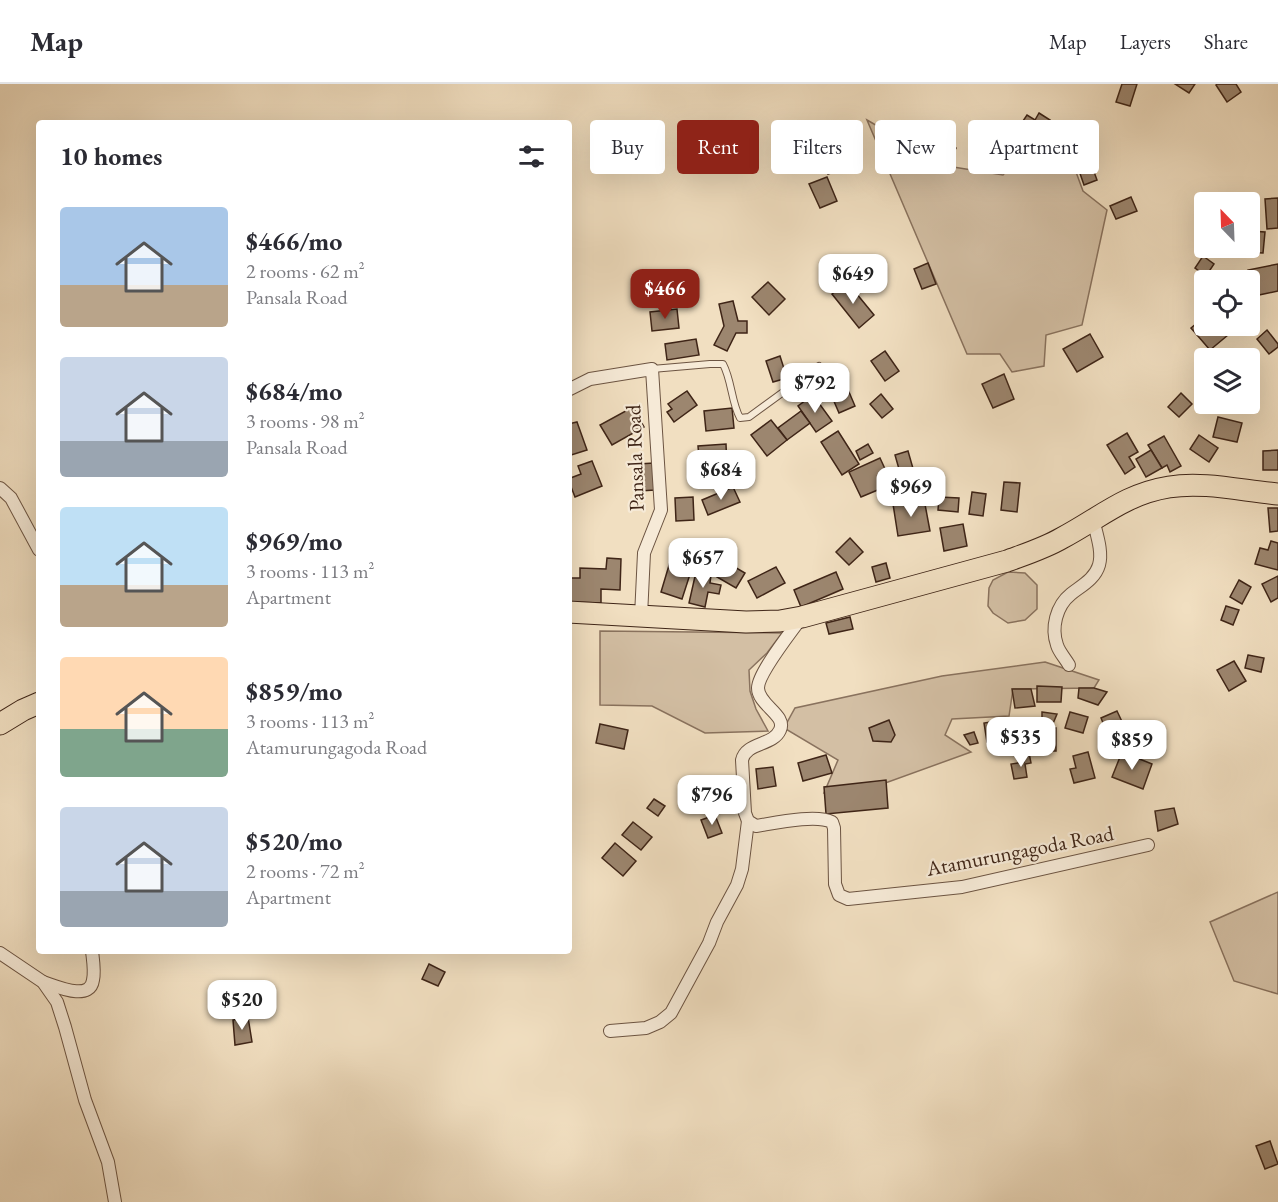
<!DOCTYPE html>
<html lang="en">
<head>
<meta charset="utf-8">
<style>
  :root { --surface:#fff; --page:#f2f2f3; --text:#2b2b33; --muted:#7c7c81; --line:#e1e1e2; --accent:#8f2418 }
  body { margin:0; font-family:"EB Garamond",serif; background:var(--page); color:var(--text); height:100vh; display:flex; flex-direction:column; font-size:22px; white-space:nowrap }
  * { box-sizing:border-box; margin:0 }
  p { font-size:20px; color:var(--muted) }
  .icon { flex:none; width:33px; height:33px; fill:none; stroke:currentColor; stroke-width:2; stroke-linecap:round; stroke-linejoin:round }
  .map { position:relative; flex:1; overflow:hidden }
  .panel { position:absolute; left:36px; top:36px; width:536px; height:834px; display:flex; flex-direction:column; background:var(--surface); border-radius:6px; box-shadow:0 6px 24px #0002 }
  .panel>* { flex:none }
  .banner { position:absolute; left:590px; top:36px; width:570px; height:54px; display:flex; gap:12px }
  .needle { width:39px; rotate:337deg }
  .fabs { position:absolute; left:1194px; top:108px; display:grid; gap:12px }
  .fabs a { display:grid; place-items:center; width:66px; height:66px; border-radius:6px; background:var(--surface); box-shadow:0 6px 24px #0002; font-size:30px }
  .price { position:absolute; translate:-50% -51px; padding:0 14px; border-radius:12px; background:#fff; color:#222; font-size:20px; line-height:39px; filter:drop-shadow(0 2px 3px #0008) }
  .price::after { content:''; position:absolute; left:50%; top:36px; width:18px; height:14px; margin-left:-9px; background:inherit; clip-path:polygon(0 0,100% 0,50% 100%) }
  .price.on { background:var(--accent); color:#fff }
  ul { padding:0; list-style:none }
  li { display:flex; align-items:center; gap:18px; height:150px; padding:0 24px }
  li span { display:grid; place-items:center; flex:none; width:168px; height:120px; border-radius:6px; color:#555 }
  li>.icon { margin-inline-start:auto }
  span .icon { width:72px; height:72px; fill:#fffc; stroke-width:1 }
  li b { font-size:26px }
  h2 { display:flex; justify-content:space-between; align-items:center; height:72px; padding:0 24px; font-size:26px }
  .chip { padding:0 21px; border-radius:6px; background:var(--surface); box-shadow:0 6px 24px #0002; font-size:21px; line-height:54px }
  .chip.on { background:var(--accent); color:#fff }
  header { display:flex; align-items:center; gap:36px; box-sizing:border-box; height:84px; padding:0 30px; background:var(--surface); border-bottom:2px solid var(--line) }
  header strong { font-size:28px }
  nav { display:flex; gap:33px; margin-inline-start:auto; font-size:21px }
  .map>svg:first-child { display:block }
</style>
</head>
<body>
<header>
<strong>Map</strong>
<nav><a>Map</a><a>Layers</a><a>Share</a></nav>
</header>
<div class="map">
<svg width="1278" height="1118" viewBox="0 0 1278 1118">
  <rect width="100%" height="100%" fill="#f1dfc1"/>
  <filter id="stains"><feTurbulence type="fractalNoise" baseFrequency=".00333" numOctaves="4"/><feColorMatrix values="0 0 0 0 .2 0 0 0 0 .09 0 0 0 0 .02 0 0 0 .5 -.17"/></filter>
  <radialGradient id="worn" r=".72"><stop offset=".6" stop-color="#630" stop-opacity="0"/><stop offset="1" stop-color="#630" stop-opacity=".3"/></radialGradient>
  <g fill="#d3bfa4" stroke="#89725e" stroke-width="1.5">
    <polygon points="867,36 947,82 1003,91 1027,64 1069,69 1083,107 1107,126 1082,241 1046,251 1044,282 1012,288 1000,270 967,270"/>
    <polygon points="1008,488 1025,489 1037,501 1037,525 1025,536 1008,539 993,529 988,522 989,504 993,496"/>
    <polygon points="600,547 782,549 767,569 749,586 750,607 756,625 768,647 705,649 652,622 600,621"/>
    <polygon points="1045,578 1099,596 1094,604 1013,605 1009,632 952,635 945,651 971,668 866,706 824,709 838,676 784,644 795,624 942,592"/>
    <polygon points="1278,808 1278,910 1234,897 1210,838"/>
  </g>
  <g fill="#9c866f" stroke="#3f2517" stroke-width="1.5">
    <polygon points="1122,0 1137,0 1130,22 1116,18"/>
    <polygon points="1175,0 1195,0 1189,9"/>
    <polygon points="1217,0 1236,0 1241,8 1227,18 1216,1"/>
    <polygon points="1039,29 1050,36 1034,59 1023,52 1027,46 1022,43 1019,48 1017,46 1027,31 1035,36"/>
    <polygon points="996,52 1007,68 990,79 981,63 983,56"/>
    <polygon points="937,54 956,64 950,76 931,65"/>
    <polygon points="854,58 862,78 828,90 821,72"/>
    <polygon points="1089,74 1097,96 1084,101 1076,78"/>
    <polygon points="827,93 837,117 820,124 809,100"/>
    <polygon points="1131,113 1137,127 1116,135 1110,122"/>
    <polygon points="1278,114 1278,144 1267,145 1265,115"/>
    <polygon points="1250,147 1265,148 1263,169 1239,168 1239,164 1250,164"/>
    <polygon points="1203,172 1214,180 1206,192 1195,184"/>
    <polygon points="928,179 936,200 922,205 914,185"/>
    <polygon points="1278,180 1278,207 1254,212 1248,186"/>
    <polygon points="665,187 685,205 674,218 654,200"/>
    <polygon points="768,198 785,215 769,231 752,213"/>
    <polygon points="847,198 874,231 859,244 832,210"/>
    <polygon points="733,217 738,237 747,237 747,249 736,249 727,267 714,261 724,242 719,220"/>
    <polygon points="677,225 679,244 652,247 650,228"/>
    <polygon points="1204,233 1204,242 1230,242 1234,246 1210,266 1191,244"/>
    <polygon points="1267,246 1278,260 1278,263 1269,270 1257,255"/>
    <polygon points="1090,250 1103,273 1077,288 1063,265"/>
    <polygon points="696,255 699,271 667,276 665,260"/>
    <polygon points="885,267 899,287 885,297 871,277"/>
    <polygon points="780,272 787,294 773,298 766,277"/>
    <polygon points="1004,290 1014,315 993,324 982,300"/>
    <polygon points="846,301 855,322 839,329 830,308"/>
    <polygon points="687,307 697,321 674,338 667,328 672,325 668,320"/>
    <polygon points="1181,309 1192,320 1179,333 1168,323"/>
    <polygon points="881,310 893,325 882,334 870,320"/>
    <polygon points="813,311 832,337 816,348 798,322"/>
    <polygon points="633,323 644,343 612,361 600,341"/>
    <polygon points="732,324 734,344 706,347 704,327"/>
    <polygon points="801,327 810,339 787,356 778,344"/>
    <polygon points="1218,333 1242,339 1237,358 1213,353"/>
    <polygon points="771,336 787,356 767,372 751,351"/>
    <polygon points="577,338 587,366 568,372 568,340"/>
    <polygon points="838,347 859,380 842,391 821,358"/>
    <polygon points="1127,349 1138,368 1129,373 1135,383 1125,390 1107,361"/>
    <polygon points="1199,351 1218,364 1209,378 1190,365"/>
    <polygon points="1164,352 1181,382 1170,388 1167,381 1162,384 1148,361"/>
    <polygon points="726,360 727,384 700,386 698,362"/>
    <polygon points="868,360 873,369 860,376 856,367"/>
    <polygon points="1151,366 1162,384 1146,393 1136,375"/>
    <polygon points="1278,366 1278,386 1263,386 1263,367"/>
    <polygon points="908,367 914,388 901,392 895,371"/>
    <polygon points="880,374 892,400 861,413 849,388"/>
    <polygon points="592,377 602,402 575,413 568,395 581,390 578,382"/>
    <polygon points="654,379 655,406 639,407 638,380"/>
    <polygon points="1004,398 1020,399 1017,428 1001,426"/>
    <polygon points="733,403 740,418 708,431 702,416"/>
    <polygon points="972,408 986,410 983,432 969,430"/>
    <polygon points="693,413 694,436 676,437 675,414"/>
    <polygon points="939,413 959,414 958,428 938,426"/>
    <polygon points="924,415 930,447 898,452 893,420"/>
    <polygon points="1268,424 1278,424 1278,447 1270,448"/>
    <polygon points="963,440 967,462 944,467 940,444"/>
    <polygon points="850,454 863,468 849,481 836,468"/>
    <polygon points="1271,457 1278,459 1278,486 1255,480 1260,464 1268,466"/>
    <polygon points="607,474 621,475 620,506 601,505 601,519 568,518 568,494 580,494 580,484 606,485"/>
    <polygon points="670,478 692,484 682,515 661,508"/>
    <polygon points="726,478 745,489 736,504 717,493"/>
    <polygon points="886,479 890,494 876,498 872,483"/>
    <polygon points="776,483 785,499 757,514 748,497"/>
    <polygon points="696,488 711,491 710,499 721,501 719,510 708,508 705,523 689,519"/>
    <polygon points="836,488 843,505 801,523 794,506"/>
    <polygon points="1278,492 1278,514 1271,518 1262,500"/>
    <polygon points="1239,496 1251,503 1242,520 1230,513"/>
    <polygon points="1226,522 1239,526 1233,541 1221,536"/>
    <polygon points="850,533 853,545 829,550 826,539"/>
    <polygon points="1248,571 1264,574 1261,588 1245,584"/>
    <polygon points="1234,577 1246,597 1229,607 1217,586"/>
    <polygon points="1037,602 1062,603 1061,618 1037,618"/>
    <polygon points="1079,604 1094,604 1107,608 1098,621 1078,614"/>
    <polygon points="1012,605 1031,605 1035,622 1015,624"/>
    <polygon points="1117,627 1125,644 1108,651 1101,634"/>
    <polygon points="1042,628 1057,630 1052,642 1042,641"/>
    <polygon points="1070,628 1088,633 1083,649 1065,644"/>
    <polygon points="889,636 895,651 891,658 873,657 869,644"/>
    <polygon points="1002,636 1006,657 987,658 984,639"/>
    <polygon points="600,640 628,646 624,665 596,659"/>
    <rect x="1027" y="644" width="29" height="23"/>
    <polygon points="974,648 978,659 970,661 964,651"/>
    <polygon points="1088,668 1095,694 1074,699 1070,685 1076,684 1073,672"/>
    <polygon points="1122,668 1152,680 1143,705 1112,693"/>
    <polygon points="1029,669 1031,679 1025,680 1027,693 1014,695 1011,680 1024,678 1023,671"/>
    <polygon points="826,671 832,689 803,697 798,679"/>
    <polygon points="773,683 776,702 758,705 756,685"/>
    <polygon points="886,696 888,724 826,730 824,703"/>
    <polygon points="654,715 665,722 658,732 647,724"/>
    <polygon points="1174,724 1178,740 1158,747 1155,727"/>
    <polygon points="715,731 722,749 708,754 701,736"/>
    <polygon points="633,738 652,753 641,766 622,751"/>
    <polygon points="615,759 636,777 623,792 602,774"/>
    <polygon points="429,880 445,888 438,902 422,895"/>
    <polygon points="248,933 252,958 235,961 233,936"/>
    <polygon points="1270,1057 1278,1080 1265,1085 1256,1062"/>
  </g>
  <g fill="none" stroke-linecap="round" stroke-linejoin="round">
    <g stroke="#6c5442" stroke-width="8">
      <path id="service" d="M 652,285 L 710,280 L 723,280 C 732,297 731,317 740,334 L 749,333 L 819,282"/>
    </g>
    <g stroke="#6c5442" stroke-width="14">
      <g id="minor">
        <polyline points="568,306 590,295 652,285 661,426 644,469 641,532"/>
        <polyline points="0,404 11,414 39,466"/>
        <path d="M 801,534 C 792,547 758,589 758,604 C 758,621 787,631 780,646 C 773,662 746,658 742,676 L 745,729 L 748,737 L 756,742 C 775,739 816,730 832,738 L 834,744 L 835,800 L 839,811 L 848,815 L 962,803 L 1148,761"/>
        <path d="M 1069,581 C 1065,574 1059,568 1057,561 C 1051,544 1056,522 1071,510 C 1081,502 1095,495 1099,481 C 1103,467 1096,449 1093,435"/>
        <polyline points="0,869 43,898 57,918 65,943 85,1016 108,1078 115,1118"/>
        <path d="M 43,898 C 56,902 90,918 93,896 C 95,887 93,876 92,867"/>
        <polyline points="610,947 646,944 660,938 671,929 709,859 717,838 737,801 742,785 748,737"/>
      </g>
    </g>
    <g stroke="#3f2517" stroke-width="23">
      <g id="trunk">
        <path d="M 568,528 L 746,538 L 780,537 L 802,533 L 1007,477 C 1026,470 1045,464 1062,454 C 1100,434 1125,410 1169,403 C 1203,397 1243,407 1278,410"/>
        <polyline points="0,640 23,626 39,619"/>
      </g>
    </g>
    <use href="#service" stroke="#f6ead7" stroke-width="6"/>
    <use href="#minor" stroke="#f6ead7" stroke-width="12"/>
    <use href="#trunk" stroke="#f1dfc1" stroke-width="21"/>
  </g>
  <g text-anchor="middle" stroke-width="4.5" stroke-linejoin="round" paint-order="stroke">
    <g font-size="21" fill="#3f2517" stroke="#f6ead7">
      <text transform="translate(635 374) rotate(-92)" y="7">Pansala Road</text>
      <text transform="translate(1020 767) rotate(-11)" y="7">Atamurungagoda Road</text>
    </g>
  </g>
  <rect width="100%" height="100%" filter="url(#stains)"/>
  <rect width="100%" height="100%" fill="url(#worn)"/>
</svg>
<div class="fabs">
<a><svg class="needle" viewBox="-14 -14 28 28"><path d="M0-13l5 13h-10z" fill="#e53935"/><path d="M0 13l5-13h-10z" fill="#7c7c81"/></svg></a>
<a><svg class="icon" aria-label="locate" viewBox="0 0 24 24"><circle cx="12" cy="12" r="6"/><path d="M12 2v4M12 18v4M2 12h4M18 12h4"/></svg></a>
<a><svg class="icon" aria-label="layers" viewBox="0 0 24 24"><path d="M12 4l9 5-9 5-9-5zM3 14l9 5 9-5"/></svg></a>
</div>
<b class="price" style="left:853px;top:221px">$649</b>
<b class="price on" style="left:665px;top:236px">$466</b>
<b class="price" style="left:815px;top:330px">$792</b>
<b class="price" style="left:721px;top:417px">$684</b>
<b class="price" style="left:911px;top:434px">$969</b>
<b class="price" style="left:703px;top:505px">$657</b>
<b class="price" style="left:1021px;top:684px">$535</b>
<b class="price" style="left:1132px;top:687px">$859</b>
<b class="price" style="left:712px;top:742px">$796</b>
<b class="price" style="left:242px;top:947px">$520</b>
<div class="banner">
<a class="chip">Buy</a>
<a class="chip on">Rent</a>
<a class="chip">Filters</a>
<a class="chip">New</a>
<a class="chip">Apartment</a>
</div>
<section class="panel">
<h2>10 homes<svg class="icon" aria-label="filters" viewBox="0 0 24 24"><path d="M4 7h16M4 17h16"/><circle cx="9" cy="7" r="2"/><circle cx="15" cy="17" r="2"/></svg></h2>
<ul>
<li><span style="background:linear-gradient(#a9c7e8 65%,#b9a48a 0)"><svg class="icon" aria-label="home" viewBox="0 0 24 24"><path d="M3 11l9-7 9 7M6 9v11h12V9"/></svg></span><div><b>$466/mo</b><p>2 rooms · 62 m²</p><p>Pansala Road</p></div></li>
<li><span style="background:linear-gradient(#c9d6e8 70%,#9aa5b1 0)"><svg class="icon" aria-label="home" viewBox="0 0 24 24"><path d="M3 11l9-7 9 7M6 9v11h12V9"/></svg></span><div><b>$684/mo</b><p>3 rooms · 98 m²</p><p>Pansala Road</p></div></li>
<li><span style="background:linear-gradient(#bfe0f5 65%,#b9a48a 0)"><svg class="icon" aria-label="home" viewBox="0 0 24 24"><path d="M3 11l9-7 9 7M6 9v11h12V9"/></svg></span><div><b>$969/mo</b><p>3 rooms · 113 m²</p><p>Apartment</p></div></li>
<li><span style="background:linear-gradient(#ffd9b3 60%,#7fa58c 0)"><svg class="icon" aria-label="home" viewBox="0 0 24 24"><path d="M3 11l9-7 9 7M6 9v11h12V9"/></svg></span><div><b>$859/mo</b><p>3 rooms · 113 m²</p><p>Atamurungagoda Road</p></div></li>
<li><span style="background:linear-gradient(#c9d6e8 70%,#9aa5b1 0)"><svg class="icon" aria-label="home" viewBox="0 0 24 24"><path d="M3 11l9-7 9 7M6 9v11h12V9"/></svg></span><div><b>$520/mo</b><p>2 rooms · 72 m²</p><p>Apartment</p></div></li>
</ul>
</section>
</div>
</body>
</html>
